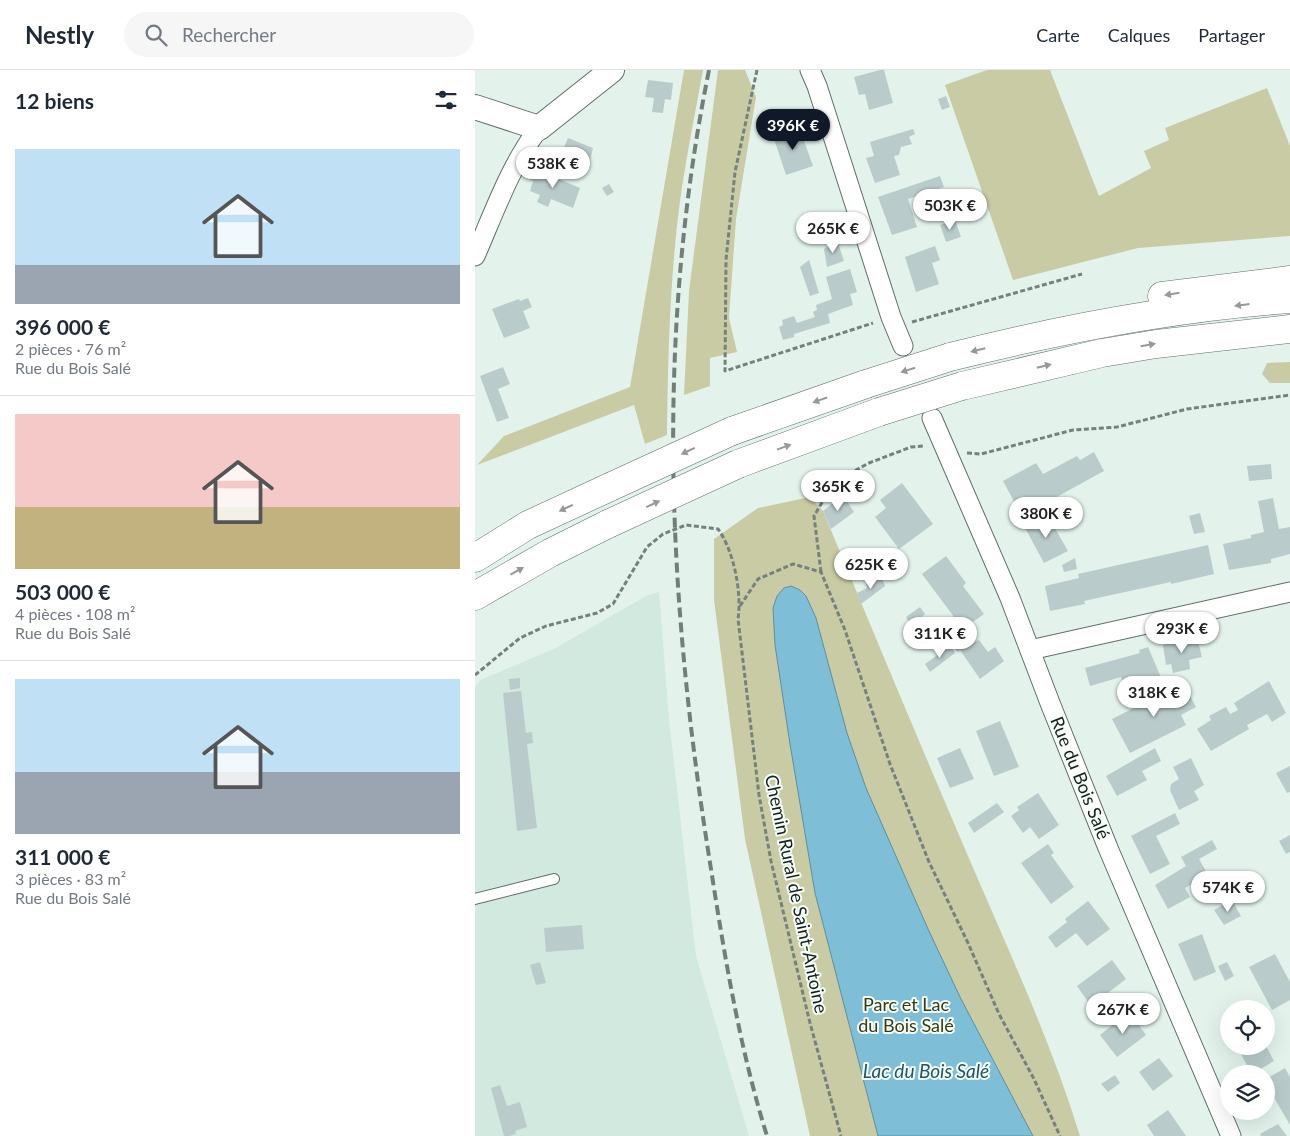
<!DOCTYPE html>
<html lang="fr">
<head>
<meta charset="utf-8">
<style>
  :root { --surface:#fff; --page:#f6f6f7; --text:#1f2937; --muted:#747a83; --line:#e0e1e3; --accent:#111827 }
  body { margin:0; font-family:Lato,sans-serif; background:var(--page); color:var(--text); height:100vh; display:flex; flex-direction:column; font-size:19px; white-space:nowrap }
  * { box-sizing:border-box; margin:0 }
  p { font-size:16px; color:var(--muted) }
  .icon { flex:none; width:28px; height:28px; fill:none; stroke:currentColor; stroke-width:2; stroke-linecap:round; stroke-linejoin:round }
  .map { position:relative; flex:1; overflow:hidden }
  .drawer { display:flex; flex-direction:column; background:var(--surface); width:475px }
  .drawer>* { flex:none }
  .controls { position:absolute; left:745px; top:930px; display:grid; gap:10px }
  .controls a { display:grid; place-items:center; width:55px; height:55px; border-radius:50%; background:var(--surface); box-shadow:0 5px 20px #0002; font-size:25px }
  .price { position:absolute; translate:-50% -42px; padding:0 11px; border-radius:18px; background:#fff; color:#222; font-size:16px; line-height:32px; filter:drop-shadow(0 1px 2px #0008) }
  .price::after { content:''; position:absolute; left:50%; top:30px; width:15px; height:11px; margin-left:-8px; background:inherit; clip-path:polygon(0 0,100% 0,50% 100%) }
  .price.active { background:var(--accent); color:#fff }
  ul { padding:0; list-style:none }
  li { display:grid; align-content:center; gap:10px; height:265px; padding:0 15px }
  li+li { border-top:1px solid var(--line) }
  li span { display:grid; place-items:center; height:155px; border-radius:0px; color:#555 }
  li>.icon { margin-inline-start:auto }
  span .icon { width:90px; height:90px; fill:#fffc; stroke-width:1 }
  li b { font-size:21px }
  h2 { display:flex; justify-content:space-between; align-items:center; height:60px; padding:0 15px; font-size:21px }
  header { display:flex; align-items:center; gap:30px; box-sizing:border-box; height:70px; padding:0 25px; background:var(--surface); border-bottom:1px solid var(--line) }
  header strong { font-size:24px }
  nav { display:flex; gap:28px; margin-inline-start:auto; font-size:18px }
  .search { width:350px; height:45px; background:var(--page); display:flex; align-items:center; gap:12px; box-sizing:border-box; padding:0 18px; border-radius:28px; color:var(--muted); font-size:19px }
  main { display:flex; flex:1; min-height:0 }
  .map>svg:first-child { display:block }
</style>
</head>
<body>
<header>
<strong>Nestly</strong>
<div class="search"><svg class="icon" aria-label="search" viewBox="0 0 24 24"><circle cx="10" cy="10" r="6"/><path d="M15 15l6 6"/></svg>Rechercher</div>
<nav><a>Carte</a><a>Calques</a><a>Partager</a></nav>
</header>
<main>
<section class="drawer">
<h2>12 biens<svg class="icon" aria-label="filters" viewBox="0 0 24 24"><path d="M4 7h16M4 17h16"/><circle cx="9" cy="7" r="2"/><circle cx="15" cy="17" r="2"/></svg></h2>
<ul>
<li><span style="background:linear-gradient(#bfe0f5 75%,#9aa5b1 0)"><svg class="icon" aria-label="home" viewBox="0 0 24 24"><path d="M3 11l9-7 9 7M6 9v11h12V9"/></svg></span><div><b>396 000 €</b><p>2 pièces · 76 m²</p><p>Rue du Bois Salé</p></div></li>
<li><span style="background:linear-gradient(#f6c9c9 60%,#c2b280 0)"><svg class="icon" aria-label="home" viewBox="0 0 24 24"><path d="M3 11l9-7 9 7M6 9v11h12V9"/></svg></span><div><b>503 000 €</b><p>4 pièces · 108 m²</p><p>Rue du Bois Salé</p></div></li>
<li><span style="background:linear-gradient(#bfe0f5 60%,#9aa5b1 0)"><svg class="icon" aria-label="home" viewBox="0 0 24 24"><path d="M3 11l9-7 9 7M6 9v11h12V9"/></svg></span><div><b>311 000 €</b><p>3 pièces · 83 m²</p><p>Rue du Bois Salé</p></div></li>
</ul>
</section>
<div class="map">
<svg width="815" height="1066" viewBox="0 0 815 1066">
  <rect width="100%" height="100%" fill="#e3f3ec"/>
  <polygon fill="#d1e9de" points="184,522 194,649 221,886 274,1066 0,1066 0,617 5,610 79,579 171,526"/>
  <g fill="#c9cba5">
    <path d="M 209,0 L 228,0 C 221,39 213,78 207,117 C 195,199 193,282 192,365 L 170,374 L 159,335 L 2,395 L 29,366 L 155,317 Z"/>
    <polygon points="243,0 270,0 281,27 261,149 254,248 262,282 235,288 235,316 209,325 214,221"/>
    <polygon points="512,0 575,0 624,126 676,98 669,81 694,70 690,58 792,18 815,76 815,166 663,178 538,210 470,15"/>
    <polygon points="815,292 815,313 795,313 787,304 792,293"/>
    <path d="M 335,427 L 348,441 C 395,554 442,667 490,779 C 530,873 575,968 605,1066 L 335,1066 L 270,769 L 239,530 L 239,469 L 283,438 Z"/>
  </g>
  <polygon fill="#7ebed6" stroke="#5f8e9e" points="316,516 325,520 331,526 341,548 372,663 391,718 453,859 486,929 558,1066 403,1066 340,823 315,674 300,575 298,538 302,526 309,518"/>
  <g fill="#b9cccb">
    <polygon points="405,0 409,0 418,33 394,40 390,24 384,25 379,7"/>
    <polygon points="173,10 198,13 196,30 190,29 188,43 177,42 179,28 170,27"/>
    <polygon points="471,26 475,37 467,40 463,29"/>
    <polygon points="324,57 338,96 311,105 298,66"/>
    <polygon points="438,59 440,64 434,67 437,74 426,77 424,85 419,86 425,105 400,113 391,88 399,86 395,72"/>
    <polygon points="93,68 118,78 113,100 84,88"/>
    <polygon points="58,98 105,118 98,138 76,129 73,137 62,132 65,125 55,121 58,111 54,109"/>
    <polygon points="465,106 469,117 433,129 442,157 417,165 403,127"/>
    <polygon points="134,114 139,122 132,126 127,118"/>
    <polygon points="480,150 486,167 471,172 465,155"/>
    <polygon points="362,170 369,191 352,197 349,179"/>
    <polygon points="460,176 465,190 457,193 464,214 441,222 430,187"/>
    <polygon points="334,190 344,223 335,226 325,197"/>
    <polygon points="375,199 382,222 375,224 378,235 353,244 355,253 319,264 319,267 308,270 304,257 308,255 307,250 319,246 322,253 340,247 338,242 342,240 341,235 357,229 351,207"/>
    <polygon points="53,228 57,237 48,241 55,258 29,268 17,239 44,229 45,231"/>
    <polygon points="28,297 35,314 23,319 34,348 22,352 5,306"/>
    <polygon points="619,382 629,401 547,446 528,411 561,393 568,404 602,386 605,390"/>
    <polygon points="796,394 797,409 774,411 772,396"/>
    <polygon points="427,413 458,454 424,479 400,447 411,438 405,430"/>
    <polygon points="368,425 379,442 356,459 348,441"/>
    <polygon points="798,428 804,459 815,457 815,484 796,489 796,493 754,500 748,474 776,468 776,465 789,462 783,431"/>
    <polygon points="725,443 730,462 719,464 714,446"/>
    <polygon points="564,448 566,450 570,448 574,454 577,453 593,481 569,493 549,456"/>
    <polygon points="733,475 739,504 696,514 696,512 609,531 610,534 575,541 570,516 604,508 603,504"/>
    <polygon points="471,486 491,513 488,516 509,544 488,559 447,504"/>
    <polygon points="600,488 602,499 589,502 587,495"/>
    <polygon points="407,508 410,516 386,534 382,523 392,518 391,514"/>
    <polygon points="445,537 450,544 436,555 431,547"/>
    <polygon points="494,562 500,572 504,570 513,582 520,577 529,591 505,609 485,580 483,582 477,574"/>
    <polygon points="722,567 727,587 714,590 715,599 698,603 696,594 691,595 688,575"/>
    <polygon points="475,576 480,583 455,602 450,594"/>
    <polygon points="673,577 688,612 674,618 673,611 649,617 646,607 615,616 610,598 665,583 664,580"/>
    <polygon points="45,608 45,618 35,620 34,609"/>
    <polygon points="794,611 811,643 797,652 792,644 772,655 774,659 736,681 722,659 736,650 734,646 751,637 755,644 763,640 759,633"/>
    <polygon points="708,613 721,637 706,645 711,655 655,683 637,649"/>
    <polygon points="46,621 51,663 57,662 58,673 52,674 62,758 42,761 28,623"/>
    <polygon points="525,651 544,697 519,706 501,661"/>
    <polygon points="485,678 499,709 475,718 462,688"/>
    <polygon points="680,678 686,691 667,701 672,710 642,726 631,706"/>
    <polygon points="716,688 729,715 719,721 724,730 704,740 695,720 696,714 704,709 698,697"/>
    <polygon points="815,696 815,722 812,723 801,703"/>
    <polygon points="563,723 584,755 564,769 555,757 548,763 536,746 544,740 542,737"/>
    <polygon points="522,733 529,742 499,763 493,753"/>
    <polygon points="700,743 705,754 681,766 695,794 675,804 656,766"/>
    <polygon points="815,765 815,782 811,784 804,771"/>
    <polygon points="737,770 742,779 724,789 733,805 710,818 715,827 693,839 680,815 711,796 706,787"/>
    <polygon points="573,774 579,783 576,785 599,817 576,834 546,793"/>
    <polygon points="757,830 766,846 749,855 739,840"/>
    <polygon points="613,831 635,859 612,876 601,863 581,878 573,867 592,852 590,849"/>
    <polygon points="107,855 109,879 71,882 69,858"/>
    <polygon points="727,864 741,902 719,911 703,874"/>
    <polygon points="800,884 815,912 815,930 797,940 774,897"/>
    <polygon points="637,890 651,909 616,936 602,916"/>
    <polygon points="65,892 71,913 61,915 55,895"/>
    <polygon points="752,892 759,906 750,911 743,896"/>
    <polygon points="651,944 658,953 661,951 671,965 642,987 625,965"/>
    <polygon points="791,976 799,991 777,1004 762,977"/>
    <polygon points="684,988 698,1006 678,1021 664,1002"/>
    <polygon points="810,998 815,1007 815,1055 794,1019 791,1021 791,1009"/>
    <polygon points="640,1005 645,1013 633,1022 626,1014"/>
    <polygon points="25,1015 32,1036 45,1032 52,1057 40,1061 41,1064 34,1066 29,1066 16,1018"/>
    <polygon points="693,1040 711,1066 679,1066 672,1055"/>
    <polygon points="803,1054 812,1066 786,1066 785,1064"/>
  </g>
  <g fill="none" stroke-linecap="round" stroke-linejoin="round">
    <g stroke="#606e68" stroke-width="12">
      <polyline id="service" points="0,829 79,809"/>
    </g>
    <g stroke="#606e68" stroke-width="21">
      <g id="minor">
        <polyline points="335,0 342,16 416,247 428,276"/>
        <path d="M 0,186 C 19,143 35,96 64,58"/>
        <polyline points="457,348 535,528 575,633 633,778 756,1066"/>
        <polyline points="555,580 815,522"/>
      </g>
    </g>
    <g stroke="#606e68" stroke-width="26">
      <polyline id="tertiary" points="0,37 64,58 137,0"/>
    </g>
    <g stroke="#606e68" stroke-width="29">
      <g id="primary">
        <polyline points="687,226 815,210"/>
        <path d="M 475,287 C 586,259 701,237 815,229"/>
        <polyline points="487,316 627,283 681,274 815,259"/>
        <polyline points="257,361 391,314"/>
        <polyline points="263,394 404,342"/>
        <polyline points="0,488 53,455 135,417"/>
        <polyline points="0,526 75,483 133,454"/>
      </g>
    </g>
    <g stroke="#76817c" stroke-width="3" stroke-dasharray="5 2.5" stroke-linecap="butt">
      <polyline points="282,0 260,102 251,190 250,301 398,253"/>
      <polyline points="437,252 607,204"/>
      <polyline points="492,383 506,384 598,360 642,357 712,339 815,325"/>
      <polyline points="346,502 339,446 359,412 394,393 436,377 449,376"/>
      <polyline points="265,536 283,509 318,494 346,502 370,560 415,694 454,792 493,873 524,944 559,1009 585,1066"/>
      <path d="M 0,605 L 45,568 L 71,556 L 122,543 L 138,534 L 172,477 L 188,464 L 211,455 L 243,459 C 259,481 267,523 263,549 L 284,725 L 296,791 L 335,953 L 366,1066"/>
    </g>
    <use href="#service" stroke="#fff" stroke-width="10"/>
    <use href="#minor" stroke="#fff" stroke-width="19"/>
    <use href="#tertiary" stroke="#fff" stroke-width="24"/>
    <use href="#primary" stroke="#fff" stroke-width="28"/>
    <path stroke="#737e79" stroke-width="4" stroke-dasharray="10 5" stroke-linecap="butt" d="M 234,0 C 181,262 192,518 233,780 C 248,876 263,973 292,1066"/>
    <g stroke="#606e68" stroke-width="29" stroke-linecap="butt">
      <g id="primary-bridge">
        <polyline points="391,314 475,287"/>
        <polyline points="404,342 487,316"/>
        <polyline points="135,417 257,361"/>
        <polyline points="133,454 263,394"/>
      </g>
    </g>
    <use href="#primary-bridge" stroke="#fff" stroke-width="28"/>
  </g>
  <defs><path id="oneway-solid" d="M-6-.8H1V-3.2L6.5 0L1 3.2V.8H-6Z" transform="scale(1.25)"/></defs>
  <g fill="#979998">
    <use href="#oneway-solid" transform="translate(697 224) rotate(171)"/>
    <use href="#oneway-solid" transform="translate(767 235) rotate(173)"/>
    <use href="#oneway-solid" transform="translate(673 275) rotate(-10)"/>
    <use href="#oneway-solid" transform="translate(503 280) rotate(166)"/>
    <use href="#oneway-solid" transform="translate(569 296) rotate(-13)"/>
    <use href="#oneway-solid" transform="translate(433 300) rotate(162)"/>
    <use href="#oneway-solid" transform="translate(345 330) rotate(161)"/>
    <use href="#oneway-solid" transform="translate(309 377) rotate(-20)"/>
    <use href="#oneway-solid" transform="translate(213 381) rotate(155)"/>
    <use href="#oneway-solid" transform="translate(178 434) rotate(-25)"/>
    <use href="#oneway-solid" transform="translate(91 438) rotate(155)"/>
    <use href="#oneway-solid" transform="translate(42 501) rotate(-29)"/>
  </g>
  <g text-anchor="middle" stroke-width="4" stroke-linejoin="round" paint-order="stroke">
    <g font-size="18" fill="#171d1a" stroke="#f5fffa">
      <text transform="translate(605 708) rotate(68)" y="6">Rue du Bois Salé</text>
      <text transform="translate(321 824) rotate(78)" y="6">Chemin Rural de Saint-Antoine</text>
    </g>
    <g font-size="18" fill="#39390e" stroke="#f5fffa">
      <text x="431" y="941">Parc et Lac<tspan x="431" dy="21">du Bois Salé</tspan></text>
    </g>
    <g font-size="19" font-style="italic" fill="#205466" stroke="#f5fffa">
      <text x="451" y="1008">Lac du Bois Salé</text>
    </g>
  </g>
</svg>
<div class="controls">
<a><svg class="icon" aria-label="locate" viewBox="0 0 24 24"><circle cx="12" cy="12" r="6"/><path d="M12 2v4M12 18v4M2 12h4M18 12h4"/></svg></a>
<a><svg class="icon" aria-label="layers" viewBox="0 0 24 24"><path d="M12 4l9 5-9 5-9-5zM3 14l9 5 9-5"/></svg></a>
</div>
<b class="price active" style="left:318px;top:81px">396K €</b>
<b class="price" style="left:78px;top:119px">538K €</b>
<b class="price" style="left:475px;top:161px">503K €</b>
<b class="price" style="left:358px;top:184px">265K €</b>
<b class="price" style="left:363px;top:442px">365K €</b>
<b class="price" style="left:571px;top:469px">380K €</b>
<b class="price" style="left:396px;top:520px">625K €</b>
<b class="price" style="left:707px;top:584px">293K €</b>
<b class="price" style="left:465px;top:589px">311K €</b>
<b class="price" style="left:679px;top:648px">318K €</b>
<b class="price" style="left:753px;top:843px">574K €</b>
<b class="price" style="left:648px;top:965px">267K €</b>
</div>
</main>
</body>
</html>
